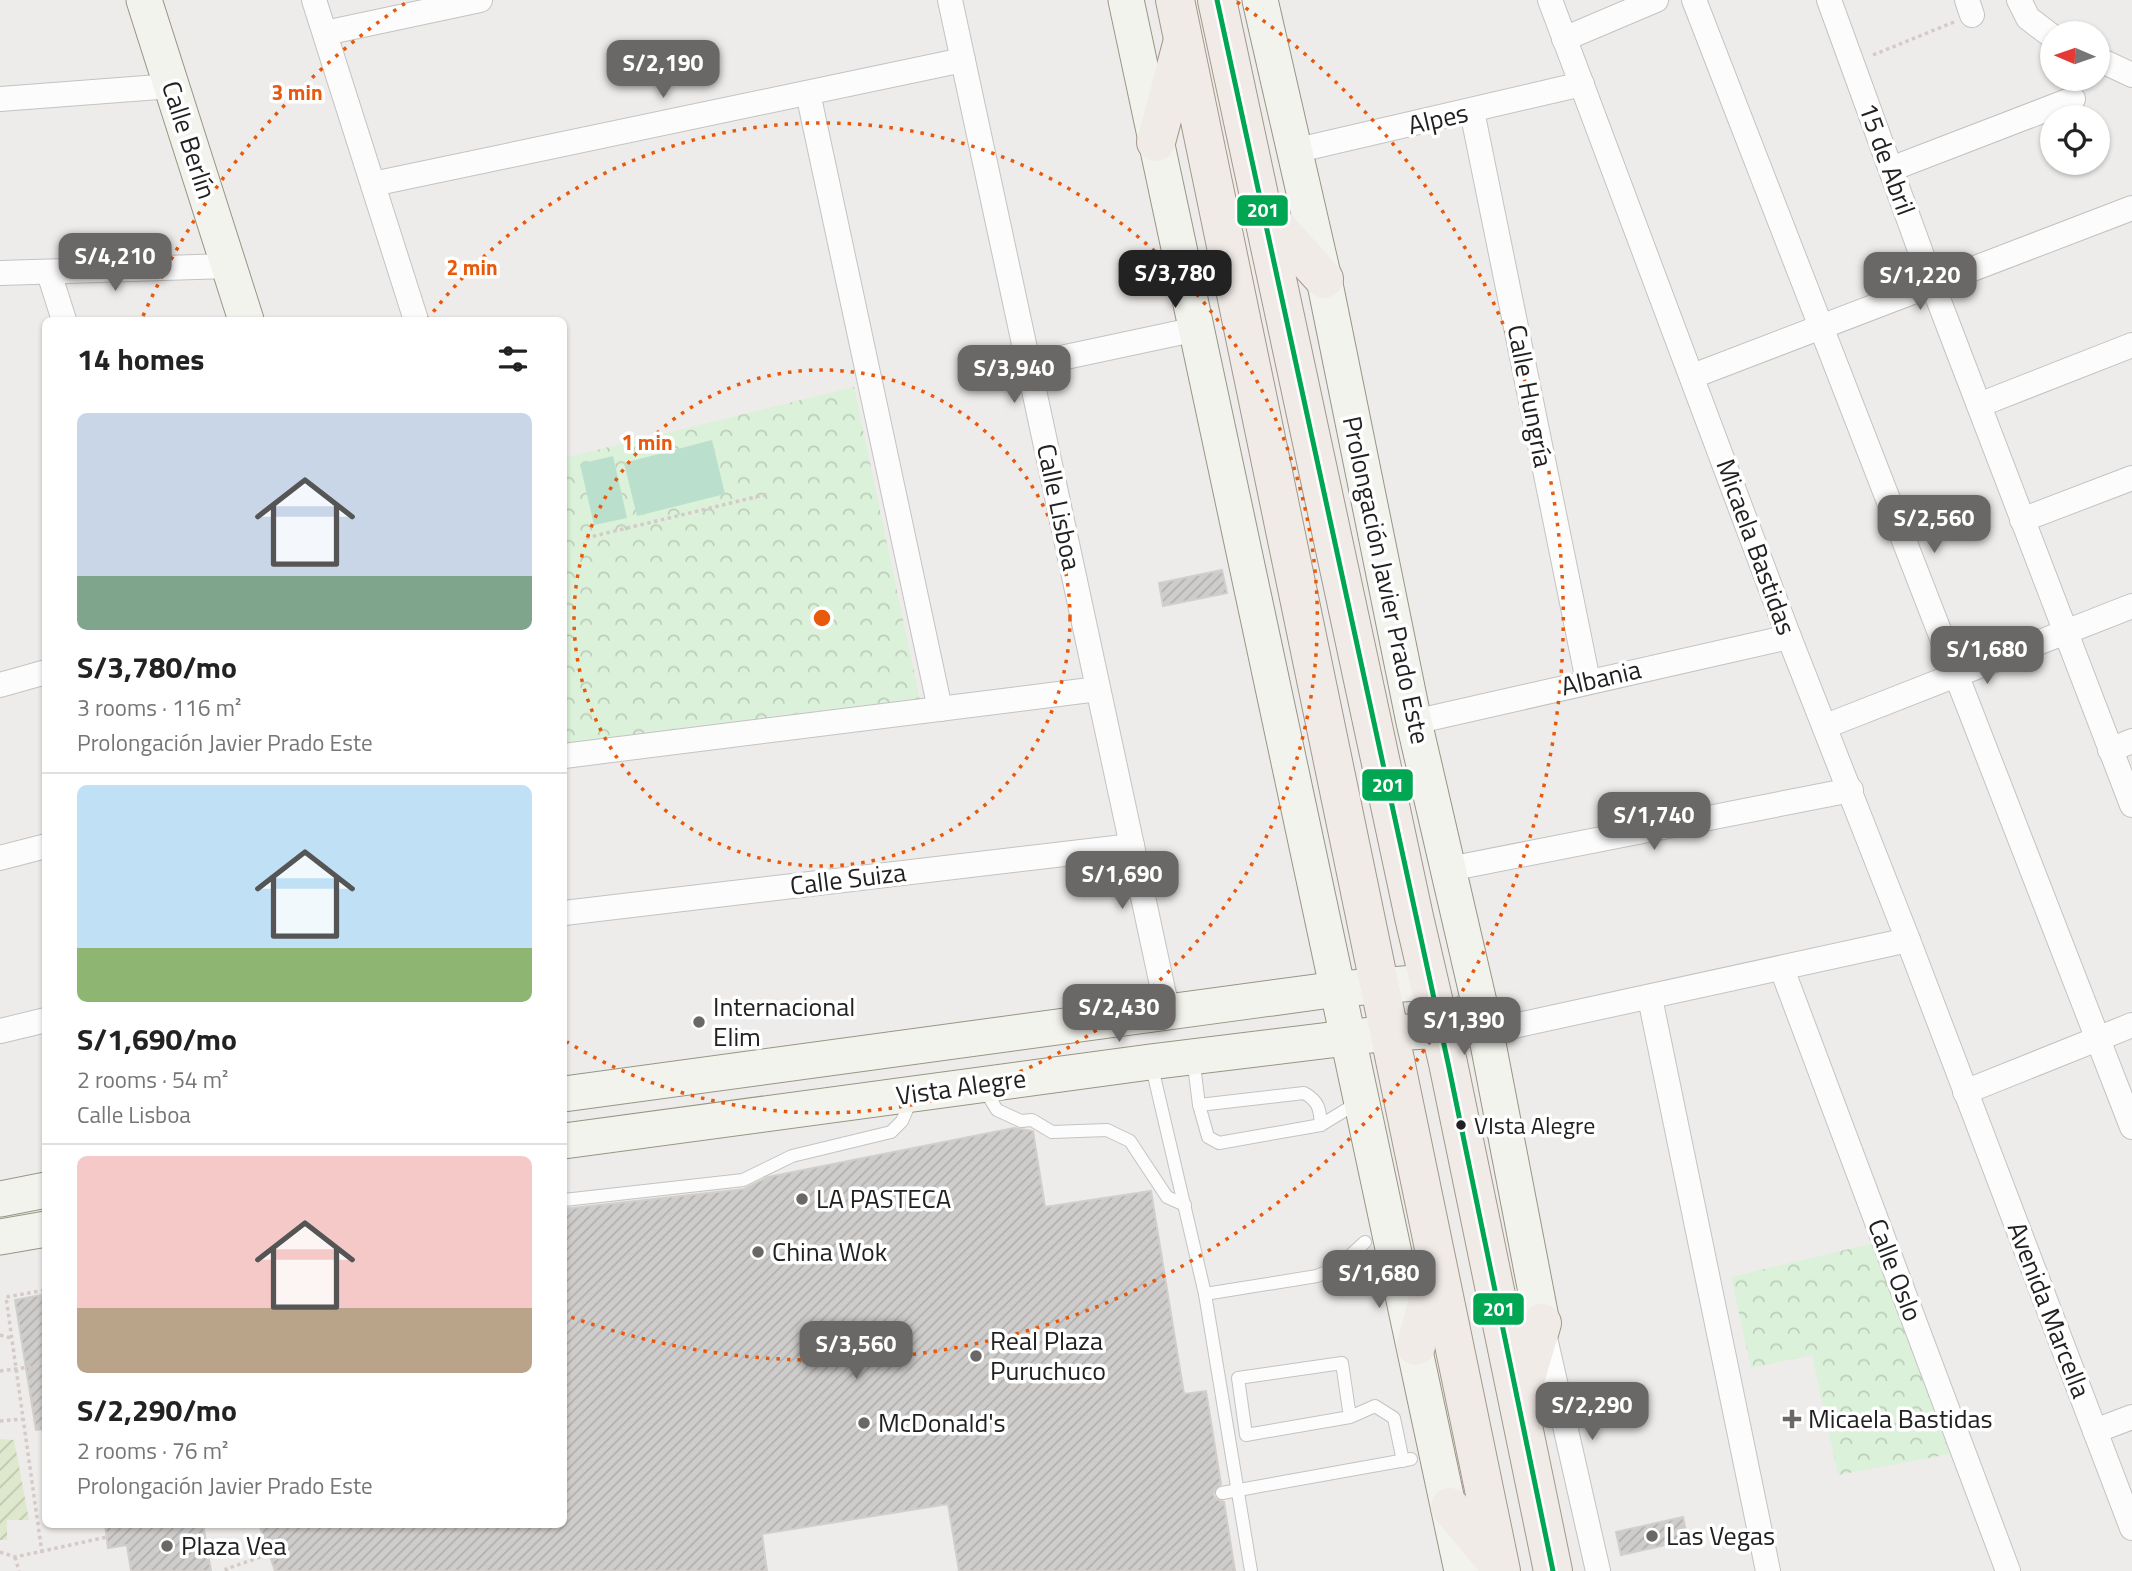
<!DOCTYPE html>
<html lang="en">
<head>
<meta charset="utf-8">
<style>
  :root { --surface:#fff; --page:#f6f6f6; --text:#222; --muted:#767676; --line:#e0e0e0; --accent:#696867 }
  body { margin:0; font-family:"Titillium Web",sans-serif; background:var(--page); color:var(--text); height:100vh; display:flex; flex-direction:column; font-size:26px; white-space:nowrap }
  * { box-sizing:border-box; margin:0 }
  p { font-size:23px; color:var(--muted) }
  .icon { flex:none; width:38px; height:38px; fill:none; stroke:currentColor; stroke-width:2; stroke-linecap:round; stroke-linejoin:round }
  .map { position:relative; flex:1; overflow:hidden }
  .panel { position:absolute; left:42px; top:317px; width:525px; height:1211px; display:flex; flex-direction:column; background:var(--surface); border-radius:10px; box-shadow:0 2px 5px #0004 }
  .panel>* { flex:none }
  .needle { width:46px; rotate:272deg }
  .buttons { position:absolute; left:2040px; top:21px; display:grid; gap:14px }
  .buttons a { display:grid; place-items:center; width:70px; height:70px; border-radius:50%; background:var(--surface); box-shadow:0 2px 5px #0004; font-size:35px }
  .price { position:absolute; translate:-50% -60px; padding:0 16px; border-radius:14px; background:var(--accent); color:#fff; font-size:23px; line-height:46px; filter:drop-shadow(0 2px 4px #0008) }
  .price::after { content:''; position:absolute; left:50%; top:42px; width:21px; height:16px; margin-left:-10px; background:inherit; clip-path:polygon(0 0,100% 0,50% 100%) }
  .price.active { background:#222; color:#fff }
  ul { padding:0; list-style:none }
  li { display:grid; align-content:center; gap:14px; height:371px; padding:0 35px }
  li+li { border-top:2px solid var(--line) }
  li span { display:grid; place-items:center; height:217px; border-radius:10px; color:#555 }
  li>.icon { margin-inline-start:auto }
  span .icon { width:126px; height:126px; fill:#fffc; stroke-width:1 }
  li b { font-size:30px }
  h2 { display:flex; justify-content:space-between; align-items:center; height:84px; padding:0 35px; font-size:30px }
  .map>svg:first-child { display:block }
</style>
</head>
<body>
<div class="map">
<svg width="2132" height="1571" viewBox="0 0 2132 1571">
  <defs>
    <pattern id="park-crowns" width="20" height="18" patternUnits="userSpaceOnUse" patternTransform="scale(1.75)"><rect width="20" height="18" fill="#dbf1d9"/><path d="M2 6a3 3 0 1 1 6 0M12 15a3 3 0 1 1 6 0" fill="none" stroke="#bcceba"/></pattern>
    <pattern id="garden-furrows" width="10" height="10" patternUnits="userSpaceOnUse" patternTransform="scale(1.75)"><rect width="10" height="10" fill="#dee8cc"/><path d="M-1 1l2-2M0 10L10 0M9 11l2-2" fill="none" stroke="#bec7af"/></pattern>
    <pattern id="building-hatch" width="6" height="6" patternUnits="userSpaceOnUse" patternTransform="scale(1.75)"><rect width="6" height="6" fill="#cfcdcb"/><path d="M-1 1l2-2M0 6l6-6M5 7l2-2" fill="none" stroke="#b1b0ae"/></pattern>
  </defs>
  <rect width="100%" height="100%" fill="#eeecea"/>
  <g fill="url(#park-crowns)">
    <polygon points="854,387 920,700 564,746 564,458"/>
    <polygon points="1874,1243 1950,1454 1838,1475 1812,1355 1751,1368 1731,1277"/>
  </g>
  <polygon fill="url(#garden-furrows)" points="0,1439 14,1440 29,1520 7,1520 7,1540 0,1540"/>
  <g fill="#bae0cd">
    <polygon points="712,440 725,494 637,516 624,463"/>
    <polygon points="613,456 627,518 594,525 580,464"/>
  </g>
  <g fill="url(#building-hatch)" stroke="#d1cecc" stroke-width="2">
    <polygon points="1222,570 1227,593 1163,606 1159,583"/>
    <polygon points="1014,1128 1033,1131 1045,1207 1151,1191 1184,1394 1206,1391 1221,1484 1213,1494 1216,1499 1224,1502 1235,1571 959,1571 948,1504 762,1534 767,1571 275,1571 259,1524 564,1524 564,1209 744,1189 768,1177"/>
    <polygon points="46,1294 46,1429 36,1430 15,1300"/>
    <polygon points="1683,1517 1688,1540 1621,1555 1616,1532"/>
    <polygon points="105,1524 203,1524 211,1571 131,1571 127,1545 108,1548"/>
  </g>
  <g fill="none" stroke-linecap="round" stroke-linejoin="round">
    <g stroke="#c4c3c2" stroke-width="14">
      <g id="lane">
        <polyline points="1193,1057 1199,1105 1208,1137 1219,1143 1321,1125 1357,1103"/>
        <polyline points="1151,1063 1205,1294 1251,1571"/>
        <polyline points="983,1087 997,1110 1021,1121 1032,1120 1052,1132 1107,1130 1130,1141 1167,1197 1185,1205"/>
        <path d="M 1199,1105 L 1304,1093 C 1319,1101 1320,1110 1321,1125"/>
        <polyline points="564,1200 743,1180 792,1156 891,1132 902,1121 912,1098"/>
        <polyline points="1205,1294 1317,1276 1339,1266 1365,1242"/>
        <polyline points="1350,1417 1342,1363 1238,1378 1246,1435 1350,1417 1375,1406 1394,1418 1403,1461"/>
        <polyline points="1222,1493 1411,1459"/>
      </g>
    </g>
    <g stroke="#c4c3c2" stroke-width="26">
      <g id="street">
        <polyline points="314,0 416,320"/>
        <polyline points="950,0 1168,1013"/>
        <polyline points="1550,0 1789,637 1908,940 2132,1528"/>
        <polyline points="1694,0 2132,1127"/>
        <polyline points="1829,0 1932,283 2132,805"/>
        <polyline points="1967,0 1972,15"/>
        <polyline points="2019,0 2028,18 2053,37"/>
        <polyline points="325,33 480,0"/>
        <polyline points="1564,39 1656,0"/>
        <polyline points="2098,59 2132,75"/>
        <polyline points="808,93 940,709"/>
        <polyline points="0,99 172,86"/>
        <polyline points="1472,111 1588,681"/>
        <polyline points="1294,151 1582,84"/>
        <polyline points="1891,169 2073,99"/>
        <polyline points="373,184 963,60"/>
        <polyline points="0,273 229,266"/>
        <polyline points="49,273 64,320"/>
        <polyline points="1028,365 1197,329"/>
        <polyline points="1693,376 2132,208"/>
        <polyline points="1979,405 2132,345"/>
        <polyline points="2022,520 2132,478"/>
        <polyline points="0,685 46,672"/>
        <polyline points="1414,722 1789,637"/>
        <polyline points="1826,726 2132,606"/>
        <polyline points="2110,750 2132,741"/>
        <polyline points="564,756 1098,689"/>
        <polyline points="0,858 46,846"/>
        <polyline points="1449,869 1851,790"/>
        <polyline points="564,913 1132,846"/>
        <polyline points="1782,969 2008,1571"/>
        <polyline points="1650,998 1768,1571"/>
        <polyline points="1485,1028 1509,1027 1908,940"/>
        <polyline points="0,1031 46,1020"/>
        <polyline points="1965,1092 2132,1025"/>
        <polyline points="1543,1329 1598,1571"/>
        <polyline points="2095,1431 2132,1417"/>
      </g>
    </g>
    <g stroke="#979683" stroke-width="37">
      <g id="secondary">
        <polyline points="144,0 246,320"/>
        <polyline points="1126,0 1462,1571"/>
        <polyline points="1260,0 1324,279 1414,722 1485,1028 1542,1323"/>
        <polyline points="564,1094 1338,989 1429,982"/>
        <polyline points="564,1141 1150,1062 1388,1033 1468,1029"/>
        <polyline points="0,1199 46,1190"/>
        <polyline points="0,1237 46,1229"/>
      </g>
    </g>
    <g stroke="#a39889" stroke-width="40">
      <g id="primary">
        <polyline points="1175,0 1501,1571"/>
        <polyline points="1217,0 1414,917 1448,1063 1553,1571"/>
        <polyline points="1156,142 1182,44"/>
        <polyline points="1264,213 1324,279"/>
        <polyline points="1416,1346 1434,1275"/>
        <polyline points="1519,1401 1542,1323"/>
        <polyline points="1450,1507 1496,1562"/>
      </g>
    </g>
    <g stroke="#d6cac9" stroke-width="3.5" stroke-dasharray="3.5 3.5" stroke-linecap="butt">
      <polyline points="1873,55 1954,22"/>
      <polyline points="586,538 768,494"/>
      <polyline points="0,1335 11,1338"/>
      <polyline points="0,1371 46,1365"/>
      <polyline points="0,1421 22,1419"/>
      <polyline points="0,1552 15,1557 107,1537"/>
      <polyline points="42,1553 6,1297 46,1290"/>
      <polyline points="15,1557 19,1571"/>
      <polyline points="227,1571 226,1569 269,1554"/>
    </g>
    <use href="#lane" stroke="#fcfcfc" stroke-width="12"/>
    <use href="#street" stroke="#fcfcfc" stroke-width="24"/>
    <use href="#secondary" stroke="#f3f3ed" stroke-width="35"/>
    <use href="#primary" stroke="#f1ebe7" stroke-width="38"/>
    <g stroke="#fff" stroke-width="10">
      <polyline id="bus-1" points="1217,0 1448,1063 1553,1571"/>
    </g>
    <use href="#bus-1" stroke="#00a651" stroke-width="5"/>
  </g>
  <g fill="none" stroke="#e8590c" stroke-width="3.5" stroke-dasharray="3.5 7">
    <circle cx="822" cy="618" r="248"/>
    <path d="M427 320A495 495 0 1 1 567 1042"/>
    <path d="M143 316A743 743 0 0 1 407 2M1237 2A743 743 0 0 1 568 1316"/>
  </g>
  <g fill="#696867" stroke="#fff" stroke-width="2.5">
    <circle cx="699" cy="1022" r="7"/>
    <circle cx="802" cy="1199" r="7"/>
    <circle cx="758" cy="1252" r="7"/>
    <circle cx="976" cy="1356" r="7"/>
    <path d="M1788.5 1408.5h7v7h7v7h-7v7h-7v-7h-7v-7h7z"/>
    <circle cx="864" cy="1423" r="7"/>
    <circle cx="1652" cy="1536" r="7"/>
    <circle cx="167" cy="1546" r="7"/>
  </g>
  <circle fill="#212121" stroke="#fff" stroke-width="2.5" cx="1461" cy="1125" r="6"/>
  <g text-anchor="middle" stroke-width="7" stroke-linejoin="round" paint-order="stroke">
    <g font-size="24" fill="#212121" stroke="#fff" text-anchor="start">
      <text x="1474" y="1134">VIsta Alegre</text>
    </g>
    <g font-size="26" fill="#212121" stroke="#fff">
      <text transform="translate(1438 119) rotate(-13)" y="9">Alpes</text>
      <text transform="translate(189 140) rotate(72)" y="9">Calle Berlín</text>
      <text transform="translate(1887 159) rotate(70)" y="9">15 de Abril</text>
      <text transform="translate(1530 396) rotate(79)" y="9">Calle Hungría</text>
      <text transform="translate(1059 507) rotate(78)" y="9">Calle Lisboa</text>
      <text transform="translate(1756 547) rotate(70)" y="9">Micaela Bastidas</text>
      <text transform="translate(1386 580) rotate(78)" y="9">Prolongación Javier Prado Este</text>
      <text transform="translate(1601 678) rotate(-13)" y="9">Albania</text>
      <text transform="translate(848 879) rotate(-7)" y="9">Calle Suiza</text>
      <text transform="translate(961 1087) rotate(-8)" y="9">Vista Alegre</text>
      <text transform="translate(1895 1270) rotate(69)" y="9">Calle Oslo</text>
      <text transform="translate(2049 1310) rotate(69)" y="9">Avenida Marcella</text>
    </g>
    <g font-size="26" fill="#212121" stroke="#fff" text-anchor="start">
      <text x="713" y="1016">Internacional<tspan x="713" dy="30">Elim</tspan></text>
      <text x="816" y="1208">LA PASTECA</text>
      <text x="772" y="1261">China Wok</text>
      <text x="990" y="1350">Real Plaza<tspan x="990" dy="30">Puruchuco</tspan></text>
      <text x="1808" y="1428">Micaela Bastidas</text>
      <text x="878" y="1432">McDonald's</text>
      <text x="1666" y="1545">Las Vegas</text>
      <text x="181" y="1555">Plaza Vea</text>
    </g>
  </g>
  <circle cx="822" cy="618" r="10" fill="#e8590c" stroke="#fff" stroke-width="3.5"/>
  <g font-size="21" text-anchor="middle" font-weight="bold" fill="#e8590c" stroke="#fff" stroke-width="7" stroke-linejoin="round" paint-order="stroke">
    <text x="297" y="100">3 min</text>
    <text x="472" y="275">2 min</text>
    <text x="647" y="450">1 min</text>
  </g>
  <g stroke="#fff" stroke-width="2.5">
    <rect x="1236" y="194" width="53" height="33" rx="7" fill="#00a651"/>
    <rect x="1361" y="768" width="53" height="34" rx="7" fill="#00a651"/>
    <rect x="1472" y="1292" width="53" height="34" rx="7" fill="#00a651"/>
  </g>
  <g font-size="19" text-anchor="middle" font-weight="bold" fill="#fff">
    <text x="1263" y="217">201</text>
    <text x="1388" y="792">201</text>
    <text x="1499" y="1316">201</text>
  </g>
</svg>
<div class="buttons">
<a><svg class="needle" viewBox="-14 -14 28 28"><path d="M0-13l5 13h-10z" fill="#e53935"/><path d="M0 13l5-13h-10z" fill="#767676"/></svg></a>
<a><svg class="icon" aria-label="locate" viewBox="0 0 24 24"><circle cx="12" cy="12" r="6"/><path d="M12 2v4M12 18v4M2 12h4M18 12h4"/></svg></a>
</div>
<b class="price" style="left:663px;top:100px">S/2,190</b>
<b class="price" style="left:115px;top:293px">S/4,210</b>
<b class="price active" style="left:1175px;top:310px">S/3,780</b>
<b class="price" style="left:1920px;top:312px">S/1,220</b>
<b class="price" style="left:1014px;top:405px">S/3,940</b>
<b class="price" style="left:1934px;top:555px">S/2,560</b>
<b class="price" style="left:1987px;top:686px">S/1,680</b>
<b class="price" style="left:1654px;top:852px">S/1,740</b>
<b class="price" style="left:1122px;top:911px">S/1,690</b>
<b class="price" style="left:1119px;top:1044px">S/2,430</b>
<b class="price" style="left:1464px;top:1057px">S/1,390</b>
<b class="price" style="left:1379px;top:1310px">S/1,680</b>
<b class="price" style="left:856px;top:1381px">S/3,560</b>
<b class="price" style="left:1592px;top:1442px">S/2,290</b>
<section class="panel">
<h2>14 homes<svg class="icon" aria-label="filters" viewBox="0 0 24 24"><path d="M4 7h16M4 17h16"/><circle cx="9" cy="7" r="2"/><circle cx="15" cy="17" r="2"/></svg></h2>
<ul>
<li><span style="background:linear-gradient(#c9d6e8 75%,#7fa58c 0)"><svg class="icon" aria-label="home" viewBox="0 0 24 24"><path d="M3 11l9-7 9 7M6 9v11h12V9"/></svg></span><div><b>S/3,780/mo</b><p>3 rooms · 116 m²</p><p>Prolongación Javier Prado Este</p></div></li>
<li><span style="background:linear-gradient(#bfe0f5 75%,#8fb573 0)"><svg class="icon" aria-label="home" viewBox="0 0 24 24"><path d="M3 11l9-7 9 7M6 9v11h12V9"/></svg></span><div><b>S/1,690/mo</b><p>2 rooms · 54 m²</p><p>Calle Lisboa</p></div></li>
<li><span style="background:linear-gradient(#f6c9c9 70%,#b9a48a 0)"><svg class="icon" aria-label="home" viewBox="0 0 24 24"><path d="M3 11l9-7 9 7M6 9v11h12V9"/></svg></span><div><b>S/2,290/mo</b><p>2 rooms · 76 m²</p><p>Prolongación Javier Prado Este</p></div></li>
</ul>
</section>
</div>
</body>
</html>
